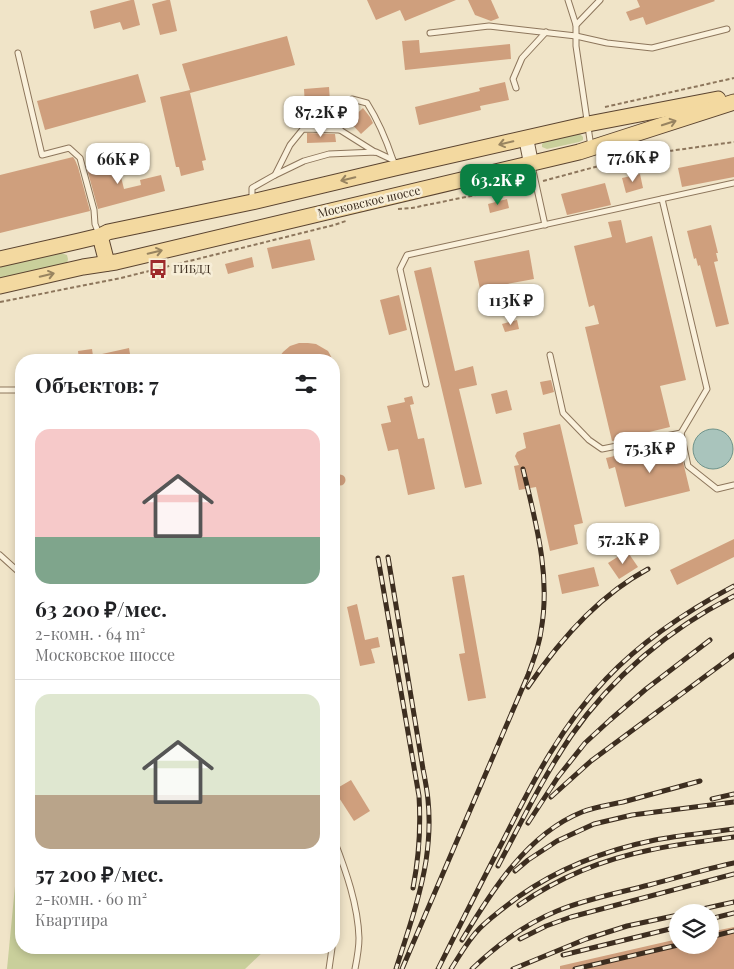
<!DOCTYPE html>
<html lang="ru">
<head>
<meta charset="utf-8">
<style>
  :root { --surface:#fff; --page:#f2f2f2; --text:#202124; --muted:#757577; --line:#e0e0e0; --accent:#0b8043 }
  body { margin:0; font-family:"Playfair Display",serif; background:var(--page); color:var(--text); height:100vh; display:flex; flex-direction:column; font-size:19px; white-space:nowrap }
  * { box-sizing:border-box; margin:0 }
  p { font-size:16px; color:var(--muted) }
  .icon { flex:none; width:28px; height:28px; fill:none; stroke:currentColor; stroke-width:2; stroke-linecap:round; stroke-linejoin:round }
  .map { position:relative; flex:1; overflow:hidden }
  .panel { position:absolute; left:15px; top:354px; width:325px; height:600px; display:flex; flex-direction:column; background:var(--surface); border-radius:20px; box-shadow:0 2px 8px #0003 }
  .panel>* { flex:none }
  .tools { position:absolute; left:669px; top:904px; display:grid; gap:10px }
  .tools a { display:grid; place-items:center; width:50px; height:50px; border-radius:50%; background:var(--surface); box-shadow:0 2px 8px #0003; font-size:25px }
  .price { position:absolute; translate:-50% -42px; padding:0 11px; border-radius:10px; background:#fff; color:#222; font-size:16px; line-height:32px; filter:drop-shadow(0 1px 2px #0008) }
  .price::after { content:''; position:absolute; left:50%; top:30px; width:15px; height:11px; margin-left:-8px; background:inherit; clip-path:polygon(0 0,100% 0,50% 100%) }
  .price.active { background:var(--accent); color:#fff }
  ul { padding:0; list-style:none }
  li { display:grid; align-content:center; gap:10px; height:265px; padding:0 20px }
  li+li { border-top:1px solid var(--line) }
  li span { display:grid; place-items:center; height:155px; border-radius:15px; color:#555 }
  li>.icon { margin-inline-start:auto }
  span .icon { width:90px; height:90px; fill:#fffc; stroke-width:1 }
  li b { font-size:21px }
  h2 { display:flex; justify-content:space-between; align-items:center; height:60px; padding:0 20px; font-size:21px }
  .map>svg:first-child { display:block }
</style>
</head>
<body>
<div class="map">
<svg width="734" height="969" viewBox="0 0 734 969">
  <rect width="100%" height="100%" fill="#f0e4c8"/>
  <g fill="#c9cf9b">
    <polygon points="578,134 580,134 583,137 583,140 579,142 547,149 542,147 542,144 545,141"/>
    <polygon points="61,253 67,255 68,259 67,264 0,281 0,267"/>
    <polygon points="21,834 21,948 267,948 245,969 7,969 18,855"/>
  </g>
  <circle fill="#a9c4bc" stroke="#6f938a" cx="713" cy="449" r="20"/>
  <g fill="#cf9f7d">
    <polygon points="131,0 134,0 140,25 123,30 120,22 94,29 90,11"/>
    <polygon points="167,0 170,0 177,31 160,35 152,4"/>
    <polygon points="367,0 456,0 405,21 400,10 376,20"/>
    <polygon points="468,0 491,0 499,18 491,21 475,15"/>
    <polygon points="637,0 714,0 715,1 646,25 643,17 630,21 626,12 640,7"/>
    <polygon points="287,36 295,65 190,93 206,160 202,161 204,170 181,176 179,167 176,167 160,97 190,90 182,64"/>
    <polygon points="419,40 420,53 510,44 511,59 405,70 402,41"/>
    <polygon points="138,74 146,102 45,130 37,101"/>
    <polygon points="505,82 509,100 480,106 481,110 419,125 415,107 480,91 479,88"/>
    <polygon points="329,87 331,116 334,115 335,125 306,125 304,89"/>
    <polygon points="363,108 370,117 373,123 361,134 349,121"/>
    <polygon points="307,133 335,134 336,142 307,143"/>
    <polygon points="73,157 75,160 78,167 90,211 0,233 0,175"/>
    <polygon points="116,157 124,189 141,185 140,180 161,175 165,191 98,209 86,165"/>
    <polygon points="734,157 734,177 682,187 678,168"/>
    <polygon points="640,174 643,188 626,193 622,178"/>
    <polygon points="605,183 611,205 567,215 561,194"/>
    <polygon points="507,199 509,208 490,213 488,204"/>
    <polygon points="621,220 626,243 652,236 686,380 660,386 670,427 612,441 585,327 599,324 594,305 589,307 574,246 612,237 608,222"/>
    <polygon points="711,225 718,253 716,253 718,261 714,262 729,324 716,327 700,265 698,266 696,258 694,259 687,231"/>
    <polygon points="310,239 315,260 272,269 267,248"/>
    <polygon points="529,250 534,279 480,289 474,261"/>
    <polygon points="252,257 254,267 228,274 225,264"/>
    <polygon points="431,267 455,371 473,366 477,385 459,389 482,484 465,488 414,271"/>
    <polygon points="399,295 407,330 389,335 380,300"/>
    <polygon points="517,320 519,329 505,332 502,324"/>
    <polygon points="299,343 308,343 316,344 328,351 333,360 277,360 283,352 290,346"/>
    <polygon points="129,348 131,360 79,360 78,351 92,349 93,356"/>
    <polygon points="551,380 554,392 543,395 540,382"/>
    <polygon points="507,390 512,410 496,414 491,394"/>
    <polygon points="412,396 414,404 410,405 418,439 424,438 435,489 408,495 398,449 388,451 381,424 391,422 387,406 405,402 404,398"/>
    <polygon points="560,424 583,523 574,525 578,544 550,551 536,487 519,490 514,466 519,465 515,456 517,452 526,448 523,433"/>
    <polygon points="678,441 690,491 625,507 615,467 609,469 606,458"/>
    <circle cx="340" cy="480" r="5.5"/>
    <polygon points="734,539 734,557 677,585 670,570"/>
    <polygon points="627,551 638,567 619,579 608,563"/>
    <polygon points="594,567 599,586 562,594 558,575"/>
    <polygon points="464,575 486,698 468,701 459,654 465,653 452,577"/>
    <polygon points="357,604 365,640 378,637 380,647 371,649 375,663 360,666 347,607"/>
    <polygon points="351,780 370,811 354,821 334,790"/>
    <polygon points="734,927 734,969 560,969 560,966 678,939 678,945 710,945 710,932"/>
  </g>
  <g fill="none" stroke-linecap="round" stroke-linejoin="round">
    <g stroke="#8d765c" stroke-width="7">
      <g id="lane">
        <polyline points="568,0 576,25"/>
        <polyline points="430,33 489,26 576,36 607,43 652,48 727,29"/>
        <polyline points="18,53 42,155 69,148 80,158 94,210 95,224 99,234"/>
        <polyline points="516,88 513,79 522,58 546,32"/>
        <path d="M 340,130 L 339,111 L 352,99 L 367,103 C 379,122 386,139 393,160"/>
        <polyline points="591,147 576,46 576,25 600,0"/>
        <polyline points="532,166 545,225"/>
        <polyline points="275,175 290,145 303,129 340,130 375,152"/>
        <polyline points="662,199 707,389 681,433"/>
        <polyline points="252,200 252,188 275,175 304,161 329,154 376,152 393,160 394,167"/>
        <polyline points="550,355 563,413 589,440 602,449 681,433 688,466 717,489 734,485"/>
        <polyline points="426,384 400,269 407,255 734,183"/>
        <polyline points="0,390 21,390"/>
        <polyline points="0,555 21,574"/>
        <path d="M 334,840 C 346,871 358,905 359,938 C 359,948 357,959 355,969"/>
        <polyline points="329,969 332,948"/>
      </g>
    </g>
    <g stroke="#6f573f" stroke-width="16">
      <polyline id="secondary" points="526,138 531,163"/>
    </g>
    <g stroke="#5b4430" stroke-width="17">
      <g id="primary">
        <polyline points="100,236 107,263"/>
        <polyline points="0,259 79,241 100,236 108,232 252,202 395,168 588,124 718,99"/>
        <polyline points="0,286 83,267 116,262 579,152 734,102"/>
      </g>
    </g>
    <g stroke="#8d765c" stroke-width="2" stroke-dasharray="4 2.5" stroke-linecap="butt">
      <polyline points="605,107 734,78"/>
      <polyline points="543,181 632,157 662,152 734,142"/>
      <polyline points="398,209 412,208 529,184"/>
      <polyline points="0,302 121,278 334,225 346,221"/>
    </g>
    <use href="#lane" stroke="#faf1dc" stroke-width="5"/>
    <use href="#secondary" stroke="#faf1dc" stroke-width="14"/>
    <use href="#primary" stroke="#f3d9a0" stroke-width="15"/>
    <g stroke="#3d2e20" stroke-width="5">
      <g id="rail">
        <path d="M 388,557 L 423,769 C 425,779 427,789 428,800 C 430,819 429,841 426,861 C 420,898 407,934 396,969"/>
        <path d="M 378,558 L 419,796 C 421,828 419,857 413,888"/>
        <path d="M 528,687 C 559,641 598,596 648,569"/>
        <polyline points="551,797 591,761 734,655"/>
        <polyline points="712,799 734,794"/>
        <polyline points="528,823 558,777 585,743 610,720 646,689 710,640"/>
        <path d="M 498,866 C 521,823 543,777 571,736 C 612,677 669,629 734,596"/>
        <polyline points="515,871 528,860 557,841 594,824 632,815 734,802"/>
        <path d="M 519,905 C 558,878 604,859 650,850 C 678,844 706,841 734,837"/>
        <polyline points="689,912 734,902"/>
        <polyline points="710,919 734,913"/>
        <polyline points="710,937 734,931"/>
        <polyline points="520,939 546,926 571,917 734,874"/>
        <path d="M 462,940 C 491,892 527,834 582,812 C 595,807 609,805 623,802 C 648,795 674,788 700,781"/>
        <polyline points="563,955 678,927"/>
        <path d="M 402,969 L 528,675 C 533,661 539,647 541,631 C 551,576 536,523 523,469"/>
        <path d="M 438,969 C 460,925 482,881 505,837 C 533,781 562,725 606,679 C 643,640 687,611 734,586"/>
        <path d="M 451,969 C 460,955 468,940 480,928 C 491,917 505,907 518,897 C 559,868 606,850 655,840 C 681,835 708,833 734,829"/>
        <path d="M 472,969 C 496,946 525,924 557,911 C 586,899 618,893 649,885 C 677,878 705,869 734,863"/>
        <polyline points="513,969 586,939 627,926 678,915"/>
        <polyline points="575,969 678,945"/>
      </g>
    </g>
    <use href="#rail" stroke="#f7eed8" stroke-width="3" stroke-dasharray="9" stroke-linecap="butt"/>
  </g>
  <defs><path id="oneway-shaft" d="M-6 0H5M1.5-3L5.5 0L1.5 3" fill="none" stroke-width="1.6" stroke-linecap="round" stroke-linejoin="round" transform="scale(1.25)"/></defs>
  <g stroke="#988460">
    <use href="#oneway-shaft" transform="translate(669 123) rotate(-18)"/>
    <use href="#oneway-shaft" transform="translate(506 143) rotate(167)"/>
    <use href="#oneway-shaft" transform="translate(348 179) rotate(167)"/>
    <use href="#oneway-shaft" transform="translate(155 252) rotate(-13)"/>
    <use href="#oneway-shaft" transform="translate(47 275) rotate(-13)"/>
  </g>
  <defs>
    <g id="bus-bare" transform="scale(1.5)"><path d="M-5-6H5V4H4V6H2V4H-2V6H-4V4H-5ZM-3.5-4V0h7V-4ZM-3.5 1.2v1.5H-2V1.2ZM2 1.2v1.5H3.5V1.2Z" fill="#9e2a2b" stroke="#f7eed8" stroke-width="2.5" paint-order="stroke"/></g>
  </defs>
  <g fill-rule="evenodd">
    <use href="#bus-bare" x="158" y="269"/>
  </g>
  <g text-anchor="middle" stroke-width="5" stroke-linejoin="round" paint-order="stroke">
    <g font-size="12" fill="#3d2e20" stroke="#f7eed8">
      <text transform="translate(369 202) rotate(-13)" y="4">Московское шоссе</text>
    </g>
    <g font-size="12" fill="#3d2e20" stroke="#f7eed8" text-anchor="start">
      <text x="173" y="273">ГИБДД</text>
    </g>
  </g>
</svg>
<div class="tools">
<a><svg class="icon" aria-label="layers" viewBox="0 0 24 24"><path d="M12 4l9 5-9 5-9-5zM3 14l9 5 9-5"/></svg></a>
</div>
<b class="price" style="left:321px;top:138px">87.2K ₽</b>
<b class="price" style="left:633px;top:183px">77.6K ₽</b>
<b class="price" style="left:118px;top:185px">66K ₽</b>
<b class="price active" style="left:498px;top:206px">63.2K ₽</b>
<b class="price" style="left:511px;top:326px">113K ₽</b>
<b class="price" style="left:650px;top:474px">75.3K ₽</b>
<b class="price" style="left:623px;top:565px">57.2K ₽</b>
<section class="panel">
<h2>Объектов: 7<svg class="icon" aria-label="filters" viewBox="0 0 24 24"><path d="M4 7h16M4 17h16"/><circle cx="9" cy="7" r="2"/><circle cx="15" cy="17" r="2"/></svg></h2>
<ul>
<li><span style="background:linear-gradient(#f6c9c9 70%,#7fa58c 0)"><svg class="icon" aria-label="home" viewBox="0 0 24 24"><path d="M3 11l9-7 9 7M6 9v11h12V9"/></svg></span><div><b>63 200 ₽/мес.</b><p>2-комн. · 64 m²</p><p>Московское шоссе</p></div></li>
<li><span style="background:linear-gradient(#dfe7d0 65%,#b9a48a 0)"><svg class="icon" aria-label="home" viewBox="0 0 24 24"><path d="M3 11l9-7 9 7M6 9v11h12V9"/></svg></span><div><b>57 200 ₽/мес.</b><p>2-комн. · 60 m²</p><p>Квартира</p></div></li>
</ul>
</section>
</div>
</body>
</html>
